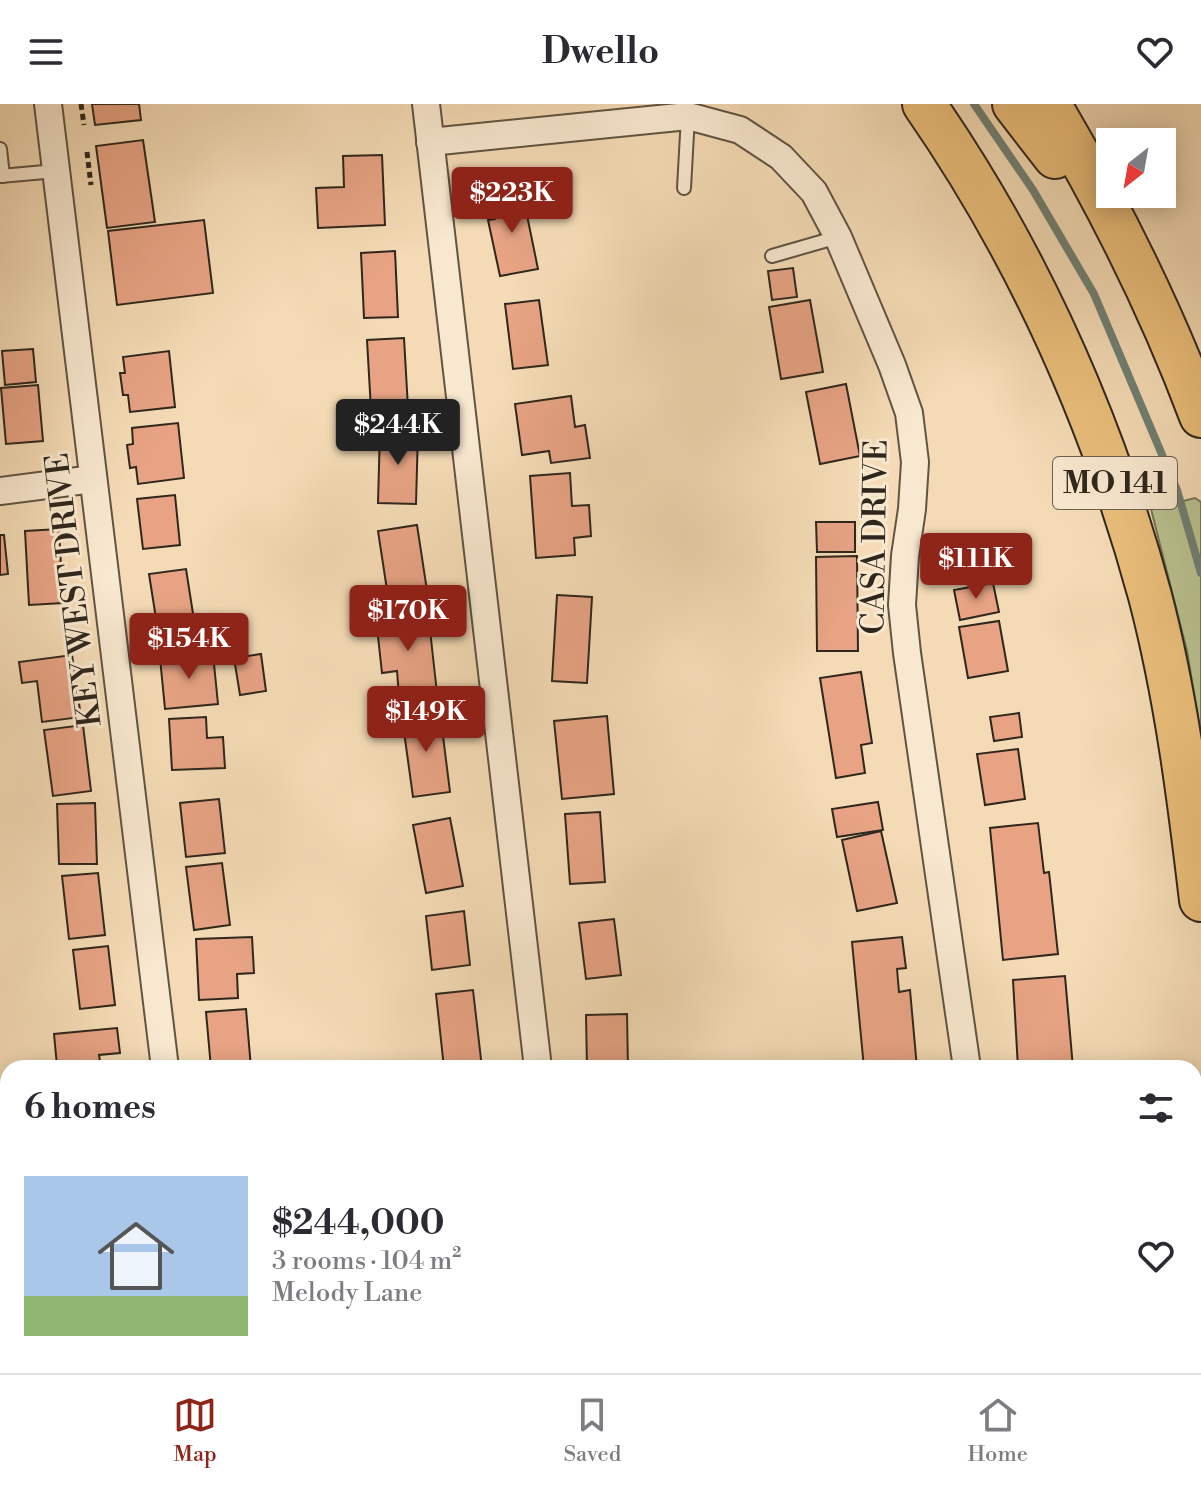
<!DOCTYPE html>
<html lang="en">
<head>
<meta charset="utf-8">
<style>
  :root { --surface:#fff; --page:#f2f2f3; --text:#2b2b33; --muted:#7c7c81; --line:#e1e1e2; --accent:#8f2418 }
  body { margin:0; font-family:"Libre Bodoni",serif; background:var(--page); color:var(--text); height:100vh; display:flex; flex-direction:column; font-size:30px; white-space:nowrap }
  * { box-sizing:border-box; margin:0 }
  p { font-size:26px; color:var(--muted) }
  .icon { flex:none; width:44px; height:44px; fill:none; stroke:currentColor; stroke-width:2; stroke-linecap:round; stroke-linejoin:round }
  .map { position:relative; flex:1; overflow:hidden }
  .sheet { position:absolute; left:0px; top:956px; width:1202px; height:314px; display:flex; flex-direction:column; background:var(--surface); border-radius:24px 24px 0 0; box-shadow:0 4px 20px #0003 }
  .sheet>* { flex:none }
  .needle { width:52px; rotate:211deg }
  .fabs { position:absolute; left:1096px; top:24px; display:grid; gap:16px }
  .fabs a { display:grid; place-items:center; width:80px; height:80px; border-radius:0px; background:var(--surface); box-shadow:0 4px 20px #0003; font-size:40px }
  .price { position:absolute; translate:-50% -68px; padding:0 18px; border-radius:8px; background:var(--accent); color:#fff; font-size:26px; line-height:52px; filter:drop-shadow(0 2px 4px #0008) }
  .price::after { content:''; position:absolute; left:50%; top:48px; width:24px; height:18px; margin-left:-12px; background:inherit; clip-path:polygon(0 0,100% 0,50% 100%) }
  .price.selected { background:#222; color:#fff }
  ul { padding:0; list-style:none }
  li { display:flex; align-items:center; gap:24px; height:200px; padding:0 24px }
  li span { display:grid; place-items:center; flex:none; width:224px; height:160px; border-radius:0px; color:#555 }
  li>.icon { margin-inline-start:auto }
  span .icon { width:96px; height:96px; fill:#fffc; stroke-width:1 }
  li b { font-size:34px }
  h2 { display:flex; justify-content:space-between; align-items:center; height:96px; padding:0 24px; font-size:34px }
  header { display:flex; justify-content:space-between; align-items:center; height:104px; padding:0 24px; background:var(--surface); font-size:36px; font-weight:800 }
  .tab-bar { display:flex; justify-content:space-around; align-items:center; height:112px; border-top:2px solid var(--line); background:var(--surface); font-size:22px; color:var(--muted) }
  .tab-bar a { display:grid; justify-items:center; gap:4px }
  .tab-bar .selected { color:var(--accent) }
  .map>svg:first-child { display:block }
</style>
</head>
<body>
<header><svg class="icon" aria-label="menu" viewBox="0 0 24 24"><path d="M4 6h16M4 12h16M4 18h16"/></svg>Dwello<svg class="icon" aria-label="heart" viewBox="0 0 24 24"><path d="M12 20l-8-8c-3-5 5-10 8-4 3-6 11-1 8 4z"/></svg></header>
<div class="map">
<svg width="1201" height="1269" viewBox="0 0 1201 1269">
  <rect width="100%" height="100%" fill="#f4dbb5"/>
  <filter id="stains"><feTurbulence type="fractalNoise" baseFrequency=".0025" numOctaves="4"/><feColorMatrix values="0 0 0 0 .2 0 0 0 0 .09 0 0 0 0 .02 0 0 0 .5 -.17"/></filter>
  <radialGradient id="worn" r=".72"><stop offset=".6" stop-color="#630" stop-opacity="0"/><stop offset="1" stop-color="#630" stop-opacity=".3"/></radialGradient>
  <g fill="#b9c18f" stroke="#747456" stroke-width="2">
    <polygon points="1195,394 1201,398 1201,631 1187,547 1151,405"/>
    <polygon points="368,1262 461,1262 465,1269 369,1269"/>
  </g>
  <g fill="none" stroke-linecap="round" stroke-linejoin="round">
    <g stroke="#708073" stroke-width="8">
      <polyline points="974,0 1033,86 1094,190 1177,386 1201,469"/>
      <polyline points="0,1025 8,1028"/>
      <polyline points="441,1262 446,1269"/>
    </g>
  </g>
  <g fill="#e7a384" stroke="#2f271d" stroke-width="2">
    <polygon points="92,0 139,0 141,16 95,21"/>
    <polygon points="143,36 155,118 107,124 96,42"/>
    <polygon points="382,51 385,121 318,124 316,84 344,83 343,52"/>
    <polygon points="522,87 538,165 500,172 488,116 495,115 490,94"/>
    <polygon points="204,116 213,189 117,201 108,127"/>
    <polygon points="395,147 398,213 364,214 361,149"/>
    <polygon points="793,164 797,193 772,196 768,167"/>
    <polygon points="539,196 548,261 513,265 505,200"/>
    <polygon points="810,196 823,268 781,275 769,203"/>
    <polygon points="404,234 408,304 371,306 367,236"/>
    <polygon points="33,245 36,278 5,281 2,247"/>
    <polygon points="169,247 175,303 130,308 128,291 123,291 120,269 125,269 123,253"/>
    <polygon points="846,280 860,352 820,360 806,288"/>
    <polygon points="38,281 43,337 6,340 1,284"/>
    <polygon points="571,292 575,323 585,321 590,354 551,359 549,347 522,351 515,300"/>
    <polygon points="178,319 184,374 138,380 136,363 130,364 127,341 133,340 132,324"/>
    <polygon points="380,326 418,327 416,400 378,399"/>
    <polygon points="570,369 572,402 589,401 591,432 574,434 575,451 536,454 530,372"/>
    <polygon points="175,391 180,441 143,445 137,395"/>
    <polygon points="816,418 855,418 855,448 817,448"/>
    <polygon points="417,421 428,493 389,499 378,427"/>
    <polygon points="59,425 63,499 29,501 25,427"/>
    <polygon points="0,431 4,431 8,470 0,471"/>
    <polygon points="857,452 858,547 817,547 816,453"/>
    <polygon points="186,465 194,516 157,521 149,470"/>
    <polygon points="993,479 999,508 960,516 954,486"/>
    <polygon points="557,491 592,493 587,579 552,577"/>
    <polygon points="428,508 437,589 399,593 397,567 382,569 376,514"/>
    <polygon points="999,517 1008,567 968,574 959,523"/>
    <polygon points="213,550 218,600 165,605 160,554"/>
    <polygon points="261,550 266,587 240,591 234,554"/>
    <polygon points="72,551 81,613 42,618 37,577 22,579 19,558"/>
    <polygon points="861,568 872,639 861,641 865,669 836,674 820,574"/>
    <polygon points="440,608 450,688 413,693 402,613"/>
    <polygon points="1019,609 1022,633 994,637 990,613"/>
    <polygon points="607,612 614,690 562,695 554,617"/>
    <polygon points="206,613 207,634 223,633 225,664 172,666 169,615"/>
    <polygon points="83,621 91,687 53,692 44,626"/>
    <polygon points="1018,645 1025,695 985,701 977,650"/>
    <polygon points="219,695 225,749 186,753 180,699"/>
    <polygon points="878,698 883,726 837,733 832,705"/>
    <polygon points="95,699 97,760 59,760 57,700"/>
    <polygon points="600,708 605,778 570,780 565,710"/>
    <polygon points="450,714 463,782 426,789 413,721"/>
    <polygon points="1038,719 1044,769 1049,768 1058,850 1003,856 990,724"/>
    <polygon points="881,727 897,799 857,807 842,736"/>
    <polygon points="222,759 230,821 194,826 186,763"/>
    <polygon points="98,769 105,831 69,835 62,772"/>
    <polygon points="464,807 470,861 432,866 426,812"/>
    <polygon points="614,815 621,871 586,875 579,819"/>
    <polygon points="252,833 254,869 237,870 238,894 199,896 196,835"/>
    <polygon points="902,833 906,864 897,865 899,888 910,886 917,964 864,964 852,838"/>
    <polygon points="108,842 115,901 80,905 73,846"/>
    <polygon points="1065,872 1073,964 1018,964 1013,876"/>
    <polygon points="473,886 482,964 444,964 436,890"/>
    <polygon points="246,905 251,964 211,964 206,908"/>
    <polygon points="627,910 628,964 587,964 586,911"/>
    <polygon points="117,924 120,949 99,951 101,964 50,964 57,962 54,930"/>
    <polygon points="121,1262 159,1262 160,1269 122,1269"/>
    <polygon points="901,1262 955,1262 945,1263 946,1269 902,1269"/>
    <rect x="1053" y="1262" width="41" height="7"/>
  </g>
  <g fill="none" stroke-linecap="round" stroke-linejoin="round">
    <g stroke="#605443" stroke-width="16">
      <g id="service">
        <polyline points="0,45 3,72"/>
        <polyline points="0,72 56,67"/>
        <polyline points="684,84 688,12"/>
        <polyline points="772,152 838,133"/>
      </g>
    </g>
    <g stroke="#605443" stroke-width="30">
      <g id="minor">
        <polyline points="48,0 165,964"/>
        <polyline points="426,0 538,964"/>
        <polyline points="430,38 688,12 740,26 781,53 814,88 838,133 892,261 909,309 915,358 912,405 905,452 902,501 907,549 967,964"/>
        <polyline points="0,387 93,375"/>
        <polyline points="201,1262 202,1269"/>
        <polyline points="650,1262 654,1269"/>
        <polyline points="1004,1262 1005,1269"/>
      </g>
    </g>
    <g stroke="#2f271d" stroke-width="46">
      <g id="trunk">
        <path d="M 924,0 C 1028,150 1102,316 1150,492 C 1176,591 1189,694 1201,796"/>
        <polyline points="1014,0 1055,53"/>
        <path d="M 1049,0 C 1109,101 1160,202 1201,312"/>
      </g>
    </g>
    <g stroke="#2f271d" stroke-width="5" stroke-dasharray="6 4" stroke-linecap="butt">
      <polyline points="81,0 84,21"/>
      <polyline points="87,48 91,81"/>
    </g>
    <use href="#service" stroke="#f8e8cf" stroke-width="12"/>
    <use href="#minor" stroke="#f8e8cf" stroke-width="26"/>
    <use href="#trunk" stroke="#eabe7a" stroke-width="42"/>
  </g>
  <g text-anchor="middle" stroke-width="6" stroke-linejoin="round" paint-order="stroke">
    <rect fill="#f8e8cf" stroke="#6b6152" stroke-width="2" x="1053" y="353" width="124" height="52" rx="6"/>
    <g font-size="30" font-weight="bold" fill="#2f271d">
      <text x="1115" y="389">MO 141</text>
    </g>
    <g font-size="32" fill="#2f271d" stroke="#f8e8cf">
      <text transform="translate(874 433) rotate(-89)" y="11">CASA DRIVE</text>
      <text transform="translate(73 486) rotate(-97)" y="11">KEY WEST DRIVE</text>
    </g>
  </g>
  <rect width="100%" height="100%" filter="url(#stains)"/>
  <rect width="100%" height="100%" fill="url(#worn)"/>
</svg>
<div class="fabs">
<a><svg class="needle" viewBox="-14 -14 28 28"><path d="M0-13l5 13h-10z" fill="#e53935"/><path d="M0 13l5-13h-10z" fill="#7c7c81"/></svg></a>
</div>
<b class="price" style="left:512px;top:131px">$223K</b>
<b class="price selected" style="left:398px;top:363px">$244K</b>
<b class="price" style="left:976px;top:497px">$111K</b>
<b class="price" style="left:408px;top:549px">$170K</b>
<b class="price" style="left:189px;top:577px">$154K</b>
<b class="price" style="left:426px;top:650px">$149K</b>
<section class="sheet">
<h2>6 homes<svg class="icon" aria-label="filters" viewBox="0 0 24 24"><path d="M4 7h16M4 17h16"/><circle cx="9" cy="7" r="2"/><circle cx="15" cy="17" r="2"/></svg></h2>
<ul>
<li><span style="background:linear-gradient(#a9c7e8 75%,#8fb573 0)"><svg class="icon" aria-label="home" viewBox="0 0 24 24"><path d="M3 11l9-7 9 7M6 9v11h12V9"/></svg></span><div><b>$244,000</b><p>3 rooms · 104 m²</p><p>Melody Lane</p></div><svg class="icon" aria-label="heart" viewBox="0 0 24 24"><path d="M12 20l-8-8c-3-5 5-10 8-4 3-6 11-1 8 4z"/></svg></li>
</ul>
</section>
</div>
<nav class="tab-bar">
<a class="selected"><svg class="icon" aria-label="map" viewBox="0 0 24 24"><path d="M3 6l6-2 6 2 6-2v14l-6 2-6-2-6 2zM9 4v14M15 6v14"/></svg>Map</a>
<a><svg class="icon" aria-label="saved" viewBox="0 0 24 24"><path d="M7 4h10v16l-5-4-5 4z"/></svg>Saved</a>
<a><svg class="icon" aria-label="home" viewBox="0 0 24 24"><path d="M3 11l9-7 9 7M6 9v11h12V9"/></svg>Home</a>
</nav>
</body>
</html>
